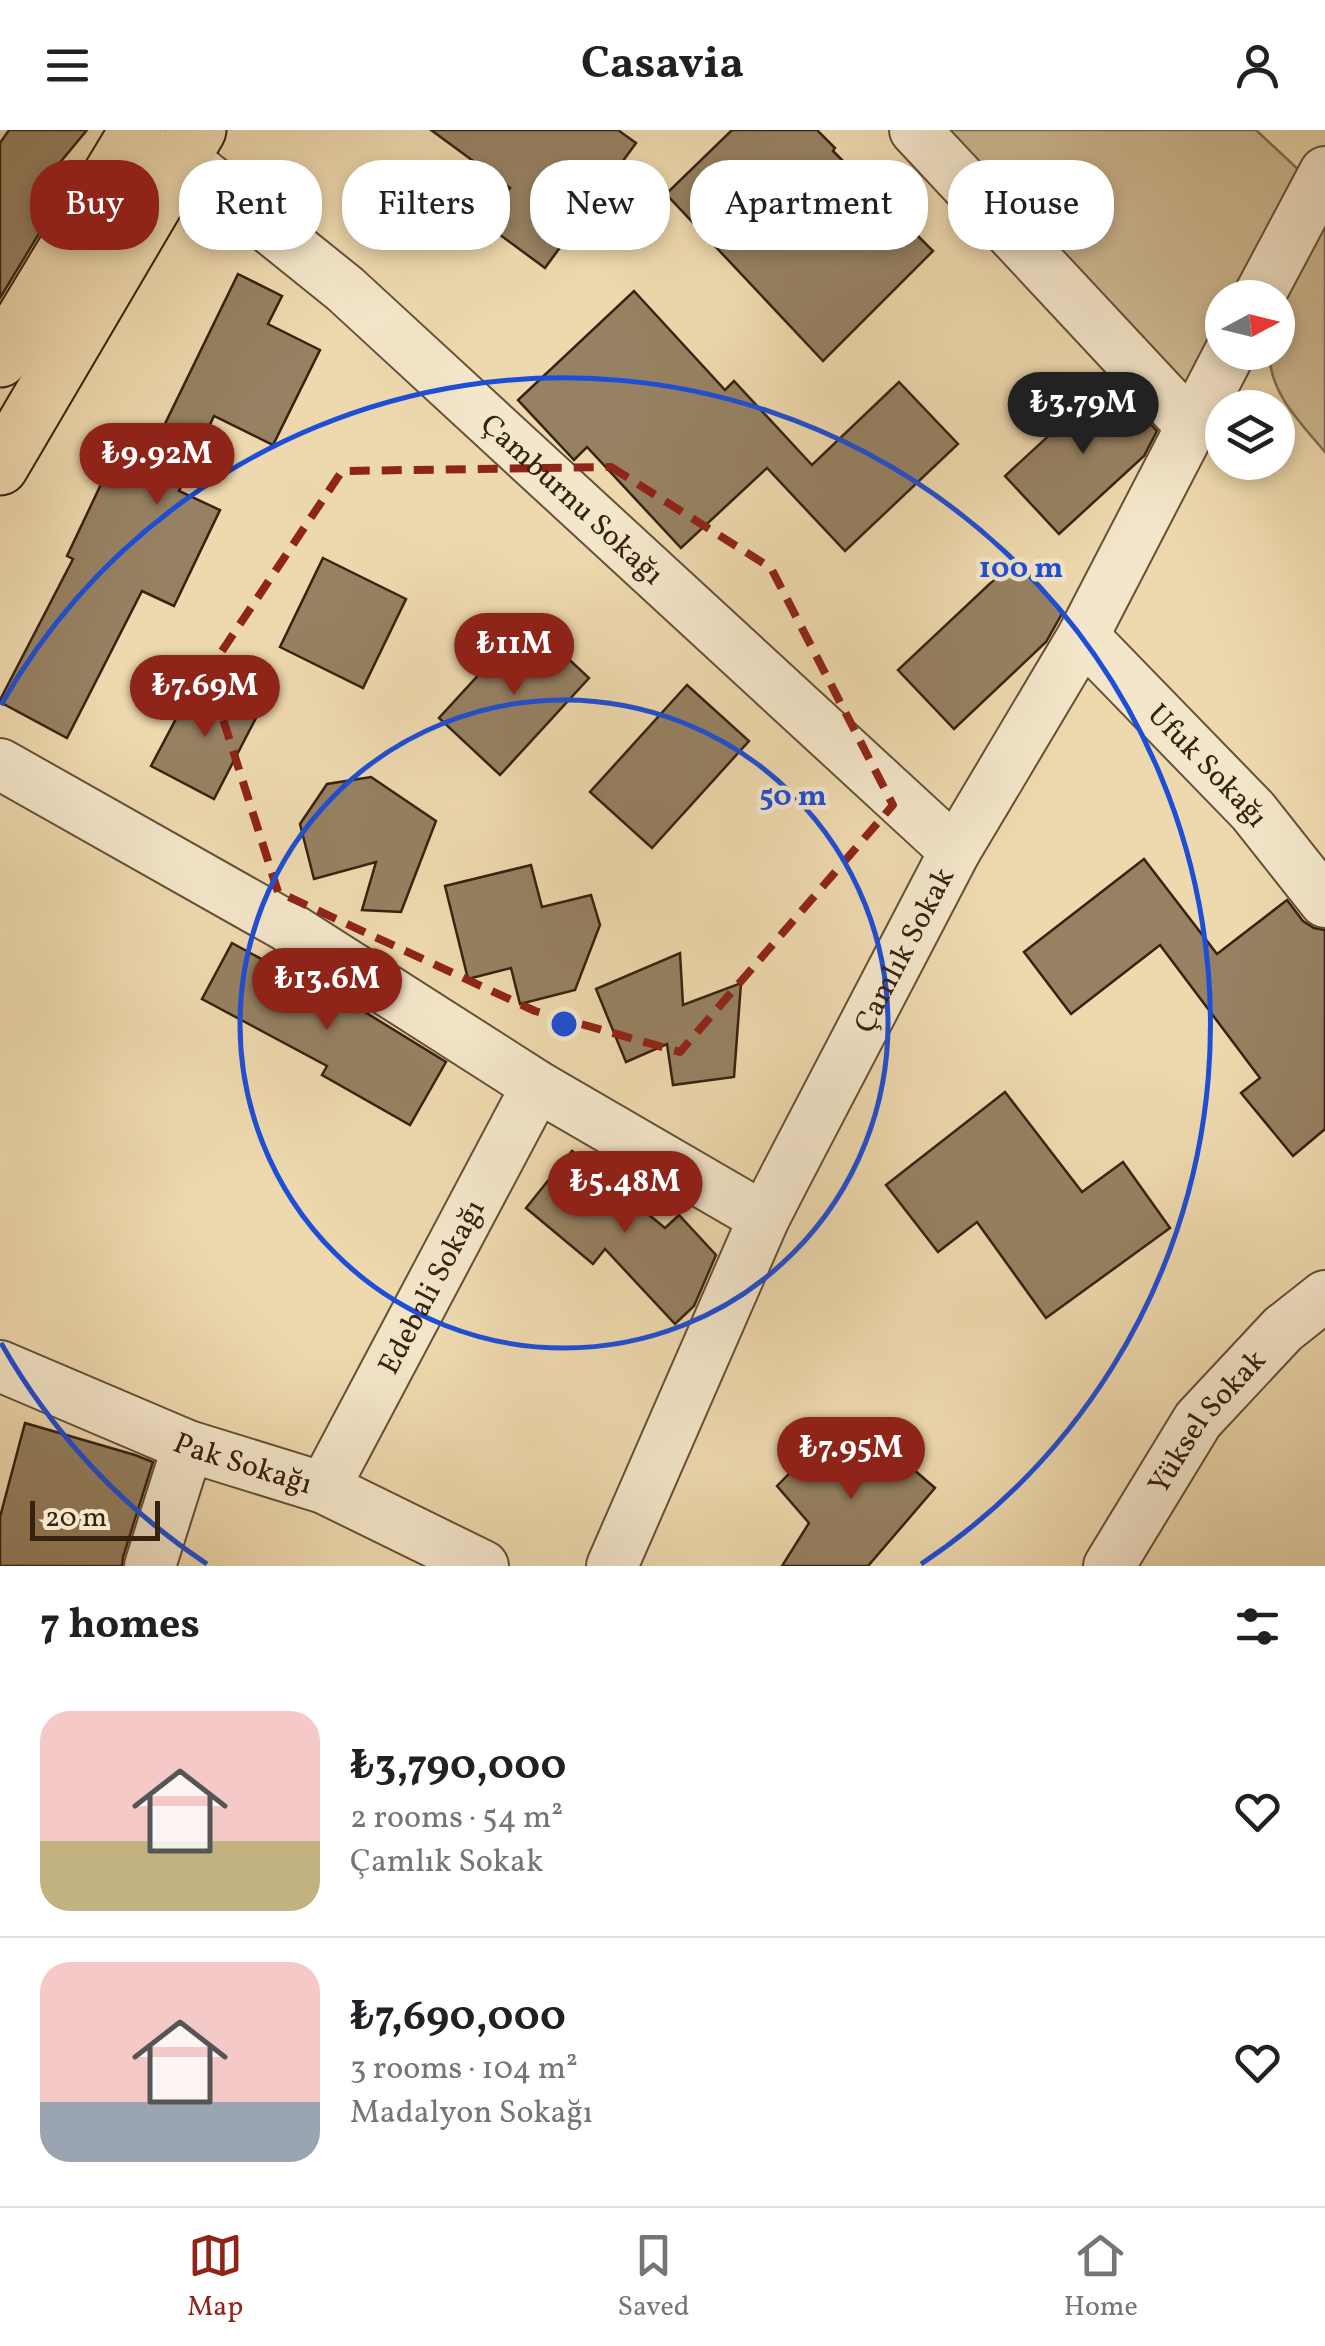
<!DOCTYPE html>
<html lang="en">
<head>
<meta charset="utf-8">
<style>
  :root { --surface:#fff; --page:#f6f6f6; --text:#202124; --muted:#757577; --line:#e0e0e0; --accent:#8f2418 }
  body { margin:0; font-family:Vollkorn,serif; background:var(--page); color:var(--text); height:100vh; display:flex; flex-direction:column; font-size:38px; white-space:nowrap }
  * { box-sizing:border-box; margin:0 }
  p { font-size:32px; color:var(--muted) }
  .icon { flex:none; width:55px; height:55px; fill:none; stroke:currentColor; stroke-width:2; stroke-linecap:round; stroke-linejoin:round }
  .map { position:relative; height:1436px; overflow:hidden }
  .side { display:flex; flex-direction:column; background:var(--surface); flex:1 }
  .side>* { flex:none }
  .top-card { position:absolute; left:30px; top:30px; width:1265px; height:90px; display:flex; gap:20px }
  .needle { width:65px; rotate:83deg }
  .controls { position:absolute; left:1205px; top:150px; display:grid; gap:20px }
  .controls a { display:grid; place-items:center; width:90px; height:90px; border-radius:50%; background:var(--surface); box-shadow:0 5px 15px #0003; font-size:50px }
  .scale { position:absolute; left:30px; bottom:25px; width:130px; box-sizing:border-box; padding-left:10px; border:5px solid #372210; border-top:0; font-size:28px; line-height:35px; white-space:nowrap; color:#372210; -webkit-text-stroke:8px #f4e6ca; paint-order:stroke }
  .price { position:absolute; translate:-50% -85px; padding:0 22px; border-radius:35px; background:var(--accent); color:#fff; font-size:32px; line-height:65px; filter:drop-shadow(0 2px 5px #0008) }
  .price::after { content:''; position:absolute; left:50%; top:60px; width:30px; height:22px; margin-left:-15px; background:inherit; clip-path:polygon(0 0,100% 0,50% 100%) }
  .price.on { background:#222; color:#fff }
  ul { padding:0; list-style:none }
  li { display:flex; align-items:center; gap:30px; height:250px; padding:0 40px }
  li+li { border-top:2px solid var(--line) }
  li span { display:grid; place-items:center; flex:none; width:280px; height:200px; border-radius:30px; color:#555 }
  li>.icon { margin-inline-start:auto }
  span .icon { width:120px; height:120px; fill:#fffc; stroke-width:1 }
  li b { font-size:42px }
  h2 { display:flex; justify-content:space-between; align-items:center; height:120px; padding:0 40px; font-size:42px }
  .chip { padding:0 35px; border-radius:40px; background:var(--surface); box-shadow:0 5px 15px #0003; font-size:35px; line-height:90px }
  .chip.on { background:var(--accent); color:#fff }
  header { display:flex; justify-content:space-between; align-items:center; height:130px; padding:0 40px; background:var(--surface); font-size:45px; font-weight:700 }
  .dock { display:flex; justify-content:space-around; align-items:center; height:140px; border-top:2px solid var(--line); background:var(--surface); font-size:28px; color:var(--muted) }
  .dock a { display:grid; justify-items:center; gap:5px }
  .dock .on { color:var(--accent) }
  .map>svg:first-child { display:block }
</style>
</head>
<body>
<header><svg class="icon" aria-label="menu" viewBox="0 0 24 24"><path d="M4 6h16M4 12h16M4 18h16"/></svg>Casavia<svg class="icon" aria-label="person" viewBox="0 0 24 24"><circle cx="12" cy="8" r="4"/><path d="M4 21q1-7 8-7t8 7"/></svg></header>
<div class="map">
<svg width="1325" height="1436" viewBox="0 0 1325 1436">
  <rect width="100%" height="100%" fill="#eed9ae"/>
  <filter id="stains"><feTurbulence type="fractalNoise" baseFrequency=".002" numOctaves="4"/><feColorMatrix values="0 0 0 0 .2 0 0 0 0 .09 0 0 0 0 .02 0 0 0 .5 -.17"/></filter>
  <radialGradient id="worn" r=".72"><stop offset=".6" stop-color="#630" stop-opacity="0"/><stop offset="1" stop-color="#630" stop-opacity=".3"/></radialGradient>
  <g fill="#cfba93" stroke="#836e52" stroke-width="2.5">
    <polygon points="939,0 1256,0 1301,42 1238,167 1222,168 1222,197 1189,264"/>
    <path d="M 1325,95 L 1325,322 C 1301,293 1270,264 1269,223 L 1278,222 L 1278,178 Z"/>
  </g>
  <g fill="#968162" stroke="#372210" stroke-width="2.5">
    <polygon points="9,0 87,0 48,47 66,59 0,168 0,13"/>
    <polygon points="431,0 618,0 636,13 545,138 484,93 510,58"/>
    <polygon points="732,0 817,0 835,18 833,21 933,121 823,231 666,64"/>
    <polygon points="238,144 282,166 268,194 320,220 273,315 214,286 179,361 220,380 174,476 142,461 67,608 0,572 0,570 73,429 67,426 113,329 141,343"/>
    <polygon points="634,161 725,260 734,251 812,335 899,252 958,314 845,421 767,338 681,418 587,317 574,330 518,270"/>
    <polygon points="1109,250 1157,301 1144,326 1059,404 1005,346"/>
    <polygon points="323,428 406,469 363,558 280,517"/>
    <polygon points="1015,430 1063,482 1046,512 954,599 898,540"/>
    <polygon points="528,491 589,548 500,645 439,588"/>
    <polygon points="196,551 258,584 214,669 151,636"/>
    <polygon points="687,555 749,611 652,718 590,662"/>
    <polygon points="371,647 436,691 401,782 362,780 376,732 314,749 300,694 327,654"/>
    <polygon points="1144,729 1217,824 1287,770 1303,791 1314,798 1325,800 1325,999 1293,1026 1241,963 1260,948 1160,815 1071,884 1024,822"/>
    <polygon points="531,735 542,777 591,765 600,795 575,860 520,874 511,838 468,849 445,756"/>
    <polygon points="232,813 358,882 360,879 446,932 410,995 322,945 327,936 202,869"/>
    <polygon points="680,823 683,875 741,853 734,947 673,955 667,914 626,932 596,859"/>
    <polygon points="1005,962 1082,1062 1123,1032 1170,1098 1046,1188 977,1092 938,1122 886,1055"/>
    <polygon points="572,1021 665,1098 679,1085 716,1125 694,1176 675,1194 605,1119 593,1134 526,1078"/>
    <polygon points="25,1293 135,1325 153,1332 123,1427 122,1436 0,1436 0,1387"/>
    <polygon points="825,1307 883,1313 935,1358 868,1436 782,1436 809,1393 777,1356"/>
  </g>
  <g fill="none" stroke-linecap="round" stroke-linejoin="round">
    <g stroke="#655038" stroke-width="54">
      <g id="minor">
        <polyline points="915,0 1192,297"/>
        <path id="s1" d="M 181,27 L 345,159 L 955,721"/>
        <polyline points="1258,168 1325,42"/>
        <path id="s2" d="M 1083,506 L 1253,681 L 1325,772"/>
        <polyline points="0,634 285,795 537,956 764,1088"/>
        <path id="s3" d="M 0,1236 L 188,1316 L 324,1358 L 483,1436"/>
        <path id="s4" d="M 324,1358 L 537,956"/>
        <polyline points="150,1436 188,1316"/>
        <path id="s5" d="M 612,1436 L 764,1088 L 784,1049 L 955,721 L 1083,506 L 1230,222"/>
        <path id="s6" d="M 1109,1436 L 1198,1290 L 1283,1199 L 1325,1166"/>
      </g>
    </g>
    <g stroke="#372210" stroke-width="59">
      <g id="primary">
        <polyline points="0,229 138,0"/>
        <polyline points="0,337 198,0"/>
      </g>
    </g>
    <use href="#minor" stroke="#f4e6ca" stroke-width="50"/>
    <use href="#primary" stroke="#eed9ae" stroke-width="55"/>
  </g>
  <path fill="none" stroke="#8f2418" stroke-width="8" stroke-dasharray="20 12" stroke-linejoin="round" d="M 611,337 L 771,438 L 893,675 L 680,922 L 535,881 L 278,762 L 208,542 L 342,341 Z"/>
  <g fill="none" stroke="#1d4ed8" stroke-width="5">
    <circle cx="564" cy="894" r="324"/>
    <path d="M207 1434A647 647 0 0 1 1 1213M1 575A647 647 0 1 1 921 1434"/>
  </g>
  <g text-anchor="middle" stroke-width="9" stroke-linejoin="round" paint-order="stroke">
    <g font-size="30" fill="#372210" stroke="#f4e6ca">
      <text dy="10" stroke="none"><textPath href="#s1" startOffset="520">Çamburnu Sokağı</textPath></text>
      <text dy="10" stroke="none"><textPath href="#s2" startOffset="180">Ufuk Sokağı</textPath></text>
      <text dy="10" stroke="none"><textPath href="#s5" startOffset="682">Çamlık Sokak</textPath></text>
      <text dy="10" stroke="none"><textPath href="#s4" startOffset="228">Edebali Sokağı</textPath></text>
      <text dy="10" stroke="none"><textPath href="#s6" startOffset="175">Yüksel Sokak</textPath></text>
      <text dy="10" stroke="none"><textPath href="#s3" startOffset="262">Pak Sokağı</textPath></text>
    </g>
  </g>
  <circle cx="564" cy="894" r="15" fill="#1d4ed8" stroke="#f4e6ca" stroke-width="5"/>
  <g font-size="30" text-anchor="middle" font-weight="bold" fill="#1d4ed8" stroke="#f4e6ca" stroke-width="9" stroke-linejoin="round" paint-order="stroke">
    <text x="1021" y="447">100 m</text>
    <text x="793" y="675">50 m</text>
  </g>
  <rect width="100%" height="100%" filter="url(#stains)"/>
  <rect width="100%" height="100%" fill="url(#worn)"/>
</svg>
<div class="controls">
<a><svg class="needle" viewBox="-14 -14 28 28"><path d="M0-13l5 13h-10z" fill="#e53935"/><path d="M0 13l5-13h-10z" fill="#757577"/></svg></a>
<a><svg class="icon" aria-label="layers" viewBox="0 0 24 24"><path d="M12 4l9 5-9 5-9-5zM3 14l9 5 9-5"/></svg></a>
</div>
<div class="scale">20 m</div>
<b class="price on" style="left:1083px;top:327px">₺3.79M</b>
<b class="price" style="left:157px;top:378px">₺9.92M</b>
<b class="price" style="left:514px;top:568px">₺11M</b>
<b class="price" style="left:205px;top:610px">₺7.69M</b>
<b class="price" style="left:327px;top:903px">₺13.6M</b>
<b class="price" style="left:625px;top:1106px">₺5.48M</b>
<b class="price" style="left:851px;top:1372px">₺7.95M</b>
<div class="top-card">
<a class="chip on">Buy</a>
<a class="chip">Rent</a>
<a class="chip">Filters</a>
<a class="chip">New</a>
<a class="chip">Apartment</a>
<a class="chip">House</a>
</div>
</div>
<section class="side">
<h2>7 homes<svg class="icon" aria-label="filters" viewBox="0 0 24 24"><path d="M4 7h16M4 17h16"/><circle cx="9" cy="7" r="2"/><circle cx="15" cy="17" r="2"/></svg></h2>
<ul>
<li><span style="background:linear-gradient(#f6c9c9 65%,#c2b280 0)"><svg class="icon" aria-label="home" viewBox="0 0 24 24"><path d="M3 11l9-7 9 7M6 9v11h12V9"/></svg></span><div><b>₺3,790,000</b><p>2 rooms · 54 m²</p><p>Çamlık Sokak</p></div><svg class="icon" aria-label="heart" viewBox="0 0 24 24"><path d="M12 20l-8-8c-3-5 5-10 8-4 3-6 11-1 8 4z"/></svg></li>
<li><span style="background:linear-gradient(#f6c9c9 70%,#9aa5b1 0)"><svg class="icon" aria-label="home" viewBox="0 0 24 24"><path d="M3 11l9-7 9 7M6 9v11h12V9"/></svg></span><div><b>₺7,690,000</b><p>3 rooms · 104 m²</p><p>Madalyon Sokağı</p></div><svg class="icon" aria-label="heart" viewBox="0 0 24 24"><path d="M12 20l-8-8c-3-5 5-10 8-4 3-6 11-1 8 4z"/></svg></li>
</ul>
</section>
<nav class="dock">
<a class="on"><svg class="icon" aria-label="map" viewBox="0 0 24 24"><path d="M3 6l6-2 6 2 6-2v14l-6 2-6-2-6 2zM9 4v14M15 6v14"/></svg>Map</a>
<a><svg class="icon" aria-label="saved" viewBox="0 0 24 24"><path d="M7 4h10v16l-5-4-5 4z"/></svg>Saved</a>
<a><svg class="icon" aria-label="home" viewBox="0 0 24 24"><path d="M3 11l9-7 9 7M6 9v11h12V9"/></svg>Home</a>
</nav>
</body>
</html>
